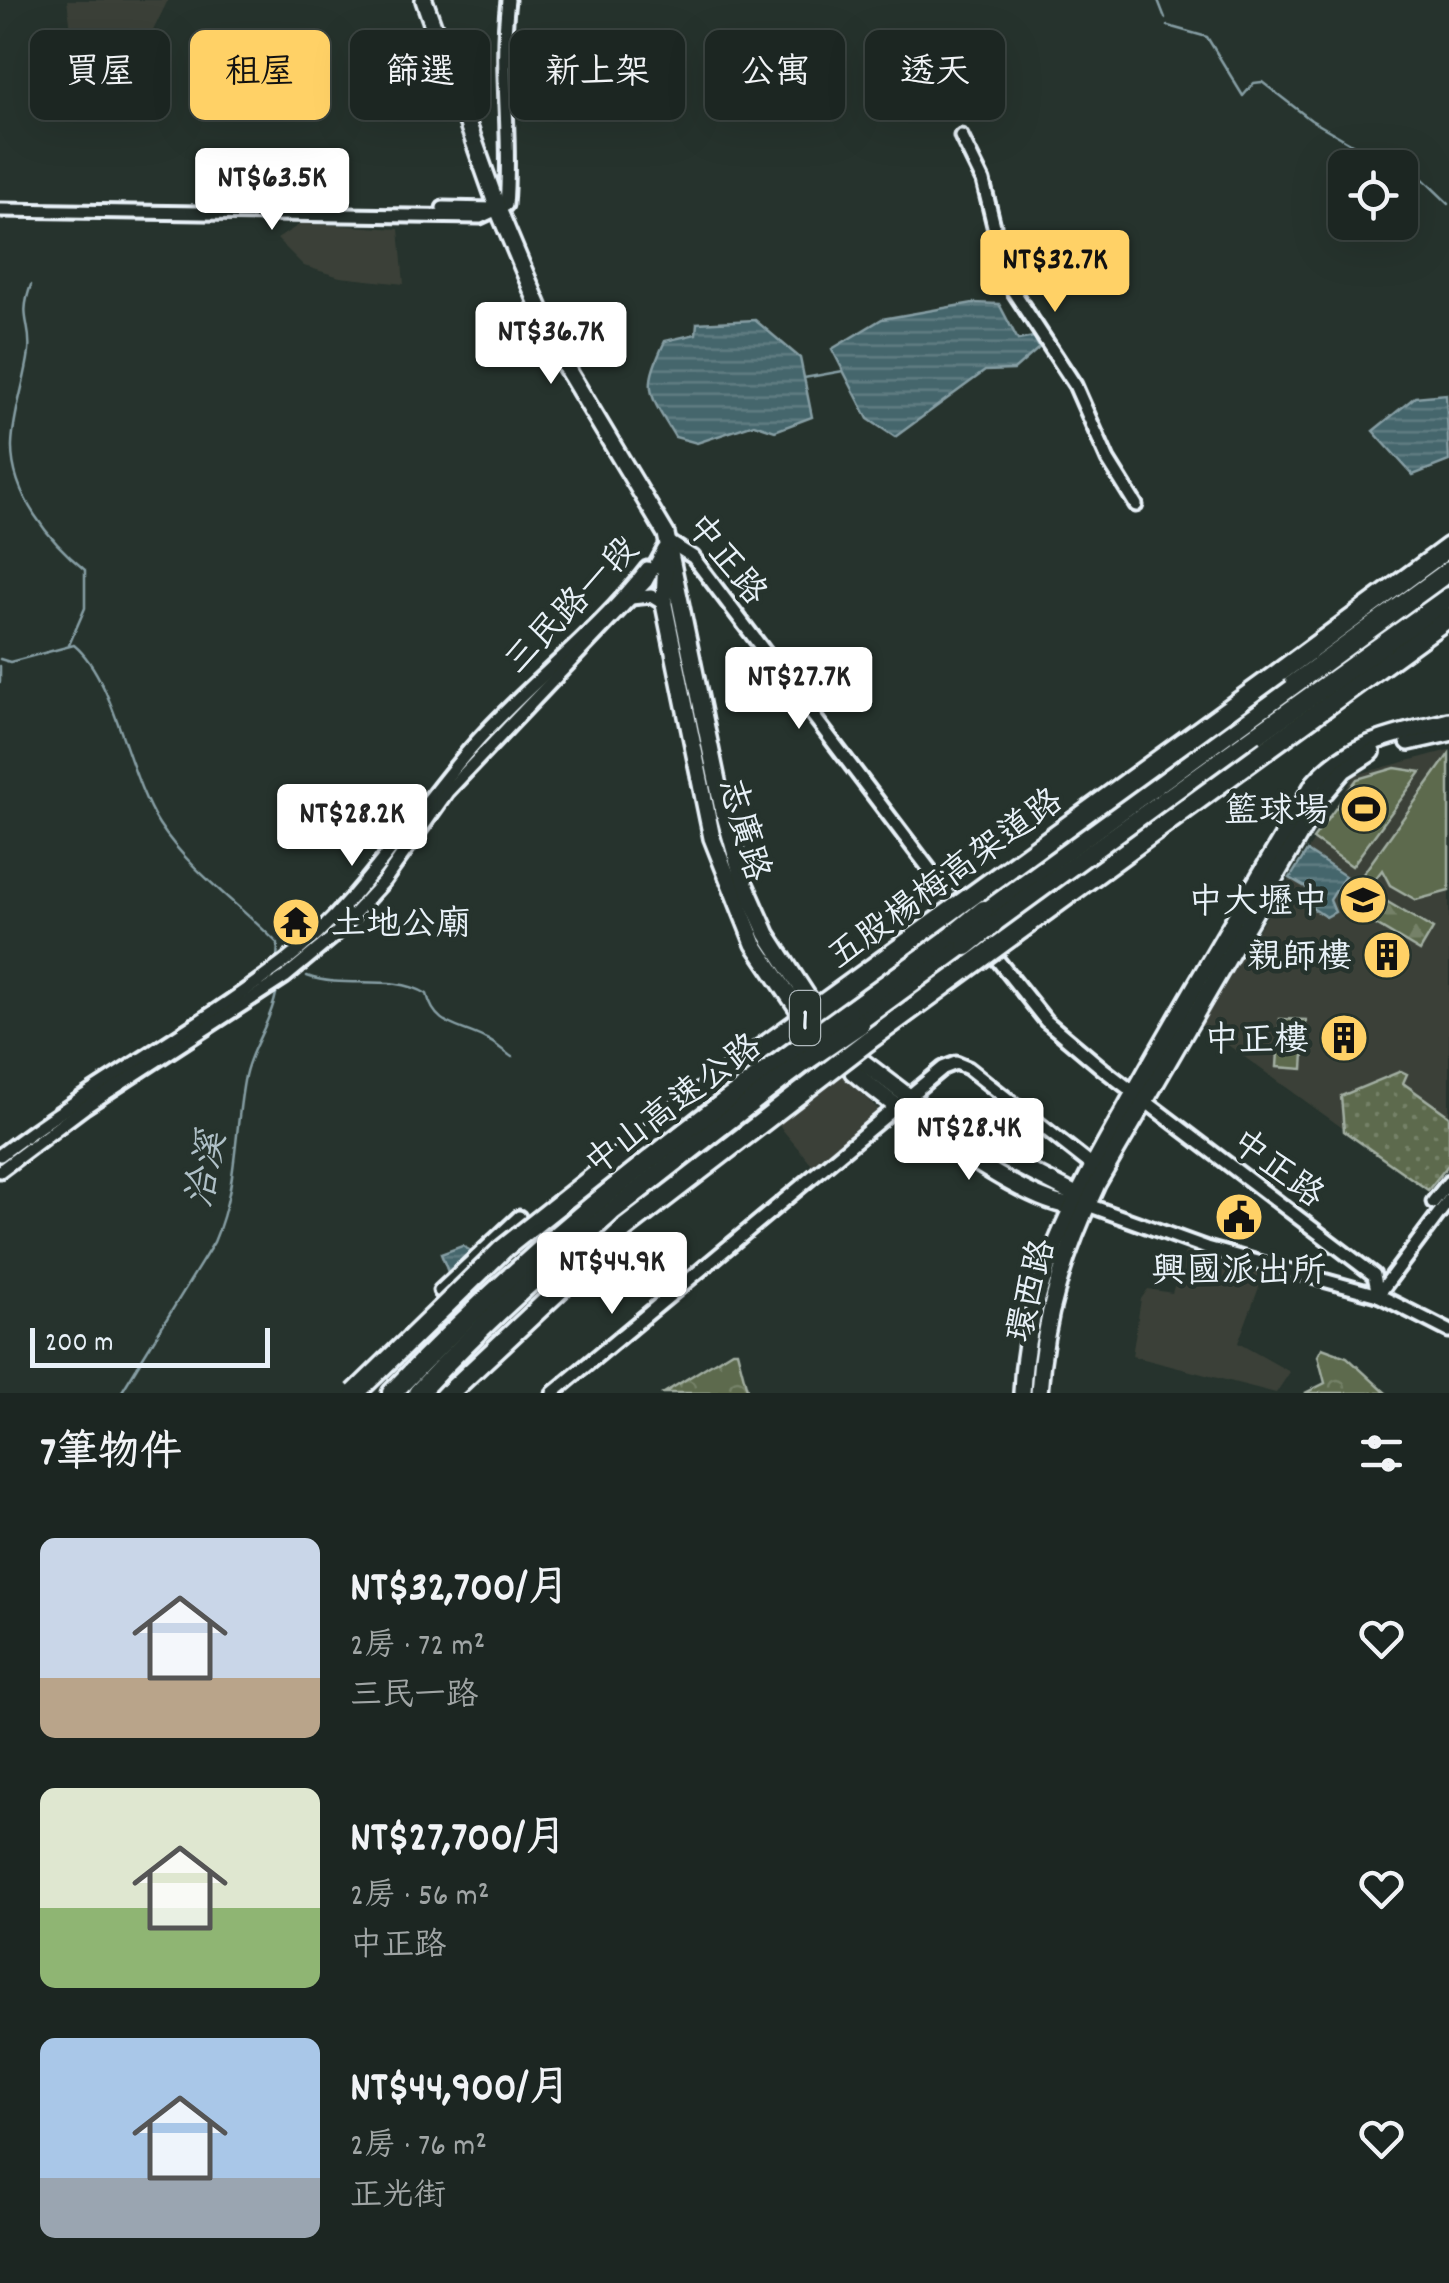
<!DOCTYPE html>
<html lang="zh-TW">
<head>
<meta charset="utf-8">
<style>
  :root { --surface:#1c2622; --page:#252e2a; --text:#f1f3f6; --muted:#a0a5a5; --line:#3a4340; --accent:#ffd166 }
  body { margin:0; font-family:Dekko,"LXGW WenKai TC",sans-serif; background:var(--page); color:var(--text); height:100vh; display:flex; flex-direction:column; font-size:38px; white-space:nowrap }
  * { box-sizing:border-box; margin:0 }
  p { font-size:32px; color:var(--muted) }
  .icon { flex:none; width:55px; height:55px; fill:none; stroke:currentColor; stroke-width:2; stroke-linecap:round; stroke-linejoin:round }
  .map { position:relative; height:1393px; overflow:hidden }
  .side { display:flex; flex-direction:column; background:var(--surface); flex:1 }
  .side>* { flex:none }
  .top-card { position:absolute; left:30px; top:30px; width:1390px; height:90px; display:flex; gap:20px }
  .fabs { position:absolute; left:1328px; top:150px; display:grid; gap:20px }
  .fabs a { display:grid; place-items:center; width:90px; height:90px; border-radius:15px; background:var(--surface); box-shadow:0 10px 40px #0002,0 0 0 2px var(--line); font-size:50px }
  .scale { position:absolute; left:30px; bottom:25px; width:240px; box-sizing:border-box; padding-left:10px; border:5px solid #e8f1f8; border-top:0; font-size:28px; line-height:35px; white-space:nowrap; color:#e8f1f8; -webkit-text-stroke:8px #26332d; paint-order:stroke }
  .price { position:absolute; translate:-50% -85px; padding:0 22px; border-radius:10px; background:#fff; color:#222; font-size:32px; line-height:65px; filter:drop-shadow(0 2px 5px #0008) }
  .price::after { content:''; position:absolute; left:50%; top:60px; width:30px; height:22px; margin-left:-15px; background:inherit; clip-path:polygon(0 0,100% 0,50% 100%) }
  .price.on { background:var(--accent); color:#111 }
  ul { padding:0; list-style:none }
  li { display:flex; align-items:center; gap:30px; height:250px; padding:0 40px }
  li span { display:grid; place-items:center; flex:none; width:280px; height:200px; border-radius:15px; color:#555 }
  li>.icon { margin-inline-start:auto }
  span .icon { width:120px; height:120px; fill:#fffc; stroke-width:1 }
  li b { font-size:42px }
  h2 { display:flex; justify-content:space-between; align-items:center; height:120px; padding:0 40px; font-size:42px }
  .tag { padding:0 35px; border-radius:15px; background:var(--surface); box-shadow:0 10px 40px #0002,0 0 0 2px var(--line); font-size:35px; line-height:90px }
  .tag.on { background:var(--accent); color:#111 }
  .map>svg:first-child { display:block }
</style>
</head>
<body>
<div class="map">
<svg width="1449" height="1393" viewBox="0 0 1449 1393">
  <defs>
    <pattern id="grass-dots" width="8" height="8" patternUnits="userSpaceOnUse" patternTransform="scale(2.5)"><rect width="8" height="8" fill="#5d6b4d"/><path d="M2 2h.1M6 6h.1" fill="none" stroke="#748167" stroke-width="1.8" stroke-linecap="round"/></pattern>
    <pattern id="forest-firs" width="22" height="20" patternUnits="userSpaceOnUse" patternTransform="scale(2.5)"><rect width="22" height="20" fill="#5d6b4d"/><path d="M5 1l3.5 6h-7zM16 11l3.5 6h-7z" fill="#748167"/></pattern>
    <pattern id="park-crowns" width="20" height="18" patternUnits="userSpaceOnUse" patternTransform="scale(2.5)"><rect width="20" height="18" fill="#5d6b4d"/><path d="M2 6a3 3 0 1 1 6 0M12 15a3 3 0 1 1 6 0" fill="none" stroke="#748167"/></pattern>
    <pattern id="water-rules" width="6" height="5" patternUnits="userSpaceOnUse" patternTransform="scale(2.5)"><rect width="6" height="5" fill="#45666c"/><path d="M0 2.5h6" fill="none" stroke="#607c82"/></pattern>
  </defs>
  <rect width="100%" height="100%" fill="#26332d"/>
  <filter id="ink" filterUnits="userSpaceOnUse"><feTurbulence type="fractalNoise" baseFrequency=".01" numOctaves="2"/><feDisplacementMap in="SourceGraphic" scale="20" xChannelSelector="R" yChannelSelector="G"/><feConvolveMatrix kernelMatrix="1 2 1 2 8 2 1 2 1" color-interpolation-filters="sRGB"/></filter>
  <g filter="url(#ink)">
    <g fill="#3b4138">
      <polygon points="67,0 168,0 148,41 71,30"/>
      <polygon points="302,223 399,229 404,284 340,277 304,266 277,239"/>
      <polygon points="1449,750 1449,1164 1428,1190 1199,1024 1355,775"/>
      <polygon points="841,1073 881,1112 812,1165 776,1122"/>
      <polygon points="1185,1252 1264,1274 1238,1343 1290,1372 1276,1393 1132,1356 1141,1299 1148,1289 1172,1293"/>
    </g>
    <polygon fill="url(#grass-dots)" stroke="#a2aea2" stroke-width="2.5" points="1401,1071 1407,1074 1403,1083 1449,1116 1449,1164 1428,1190 1344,1131 1341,1096"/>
    <polygon fill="url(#forest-firs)" stroke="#a2aea2" stroke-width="2.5" points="1364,888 1433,929 1420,951 1351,910"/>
    <g fill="url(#park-crowns)" stroke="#a2aea2" stroke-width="2.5">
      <polygon points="1322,1348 1347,1357 1386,1393 1305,1393 1325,1383 1318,1356"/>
      <polygon points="732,1351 737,1351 748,1393 664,1393"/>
    </g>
    <g fill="#5d6b4d" stroke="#a2aea2" stroke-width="2.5">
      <polygon points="1449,754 1449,891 1416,900 1390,885 1382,870 1373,882 1363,874"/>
      <polygon points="1395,768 1421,772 1352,866 1313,839 1357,779"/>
      <polygon points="1280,1019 1306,1020 1303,1069 1277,1067"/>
    </g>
    <g fill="url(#water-rules)" stroke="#869ea4" stroke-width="2.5">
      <polygon points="973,303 999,304 1018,340 1034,337 1039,348 1014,370 985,371 895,437 868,419 832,349 882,319"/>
      <path d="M 755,320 L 800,358 L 812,417 L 775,431 L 754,424 L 697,443 L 675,437 C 648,392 642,390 665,341 L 696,334 L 697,323 Z"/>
      <polygon points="1446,394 1449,461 1413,475 1373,431 1415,397"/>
      <polygon points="1307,851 1345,876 1330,900 1335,912 1326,917 1300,900 1307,888 1290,878"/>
      <polygon points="462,1246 475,1253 450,1277 441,1254"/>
    </g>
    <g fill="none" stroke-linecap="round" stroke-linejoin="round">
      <g stroke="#869ea4" stroke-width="2.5">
        <polyline points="1158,0 1165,18"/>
        <polyline points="1168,26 1207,37 1243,96 1254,83 1262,82 1311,120 1393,168"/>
        <polyline points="1400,174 1410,183 1423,179 1449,204"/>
        <path d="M 31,285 C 18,320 32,322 29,352 C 25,383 13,414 12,445 C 11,494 49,541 85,570 L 85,608 L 69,645"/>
        <polyline points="804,378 843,371"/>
        <path d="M 0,659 L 10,662 L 74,645 C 115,679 127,774 159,824 C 188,869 240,905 278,944 L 277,959"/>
        <polyline points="0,666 0,682"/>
        <path d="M 307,976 C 346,990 391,973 427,994 C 435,1027 458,1025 484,1038 C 494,1042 503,1051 512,1057"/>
        <path d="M 121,1393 L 214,1242 C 237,1189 234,1137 244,1081 C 249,1050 270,1025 276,994"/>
      </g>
      <g stroke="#e8f1f8" stroke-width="19">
        <g id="minor">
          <polyline points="961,136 983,181 1008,283 1075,385 1108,460 1136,505"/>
          <polyline points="443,208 494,209"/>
          <path d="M 0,210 L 480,217 L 506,205 C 512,136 499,70 508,0"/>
          <polyline points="668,541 693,557 952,899"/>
          <polyline points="631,598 651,596 664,604"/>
          <polyline points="992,953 1046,1021 1103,1069 1374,1275 1378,1295"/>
          <path d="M 0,1155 C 91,1086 192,1032 283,963 C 363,902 410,816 477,741 C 530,682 598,632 647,568"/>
          <polyline points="0,1171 85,1107 285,977 332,938 384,881 447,792 646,582 664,549"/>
          <polyline points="1433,1202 1449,1182"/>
          <polyline points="1088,1205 1207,1248 1378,1295 1449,1331"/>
          <polyline points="440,1291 519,1217"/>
          <polyline points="1378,1295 1449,1200"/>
          <polyline points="553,1393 943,1068 956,1063 968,1068 1090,1164"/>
        </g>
      </g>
      <g stroke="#e8f1f8" stroke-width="22">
        <g id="major">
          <polyline points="424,0 498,209 561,359 666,534 722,805 743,880 767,934 811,1002"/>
          <polyline points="666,555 664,604 712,838 754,944 798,1009"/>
          <polyline points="1409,742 1449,733"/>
          <polyline points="859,1059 959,1135 1082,1198"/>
          <path d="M 853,1072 C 890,1103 1033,1213 1079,1206"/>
          <path d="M 1022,1393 C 1026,1278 1080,1189 1135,1091 C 1193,988 1254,886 1314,783 C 1350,741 1398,734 1449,721"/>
          <path d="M 1039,1393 C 1044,1316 1064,1254 1097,1184 L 1322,796 L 1344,770 L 1372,752"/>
        </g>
      </g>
      <g stroke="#e8f1f8" stroke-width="25">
        <g id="highway">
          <polyline points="1280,672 1449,547"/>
          <polyline points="1266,750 1449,617"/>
          <polyline points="984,910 1449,571"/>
          <polyline points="993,924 1449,597"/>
          <polyline points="848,1012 956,933"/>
          <polyline points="860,1024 966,946"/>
          <path d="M 392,1393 C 521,1257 650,1155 801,1046"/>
          <path d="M 418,1393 C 534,1266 672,1163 808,1059"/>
        </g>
      </g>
      <use href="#minor" stroke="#26332d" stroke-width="11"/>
      <use href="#major" stroke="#26332d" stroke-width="15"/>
      <use href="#highway" stroke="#26332d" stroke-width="18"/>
      <g stroke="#e8f1f8" stroke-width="25" stroke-linecap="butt">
        <g id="highway-bridge">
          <polyline points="956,933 984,910"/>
          <polyline points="966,946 993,924"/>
          <polyline points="801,1046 848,1012"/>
          <polyline points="808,1059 860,1024"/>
          <polyline points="355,1393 503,1249 688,1102 1280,672"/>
          <polyline points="449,1393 625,1228 869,1040 1266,750"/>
        </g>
      </g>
      <use href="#highway-bridge" stroke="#26332d" stroke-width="18"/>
    </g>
  </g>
  <defs>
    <g id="stadium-disc" transform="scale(2.5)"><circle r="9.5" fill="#ffd166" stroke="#26332d"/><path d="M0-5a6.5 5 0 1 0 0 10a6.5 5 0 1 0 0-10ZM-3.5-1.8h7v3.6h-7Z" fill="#111"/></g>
    <g id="school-disc" transform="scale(2.5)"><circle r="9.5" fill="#ffd166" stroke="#26332d"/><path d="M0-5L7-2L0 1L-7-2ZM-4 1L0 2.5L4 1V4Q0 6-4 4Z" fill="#111"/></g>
    <g id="temple-disc" transform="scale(2.5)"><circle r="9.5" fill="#ffd166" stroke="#26332d"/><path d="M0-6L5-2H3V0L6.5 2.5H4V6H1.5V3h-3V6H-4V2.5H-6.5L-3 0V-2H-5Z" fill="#111"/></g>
    <g id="building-disc" transform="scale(2.5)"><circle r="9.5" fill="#ffd166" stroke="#26332d"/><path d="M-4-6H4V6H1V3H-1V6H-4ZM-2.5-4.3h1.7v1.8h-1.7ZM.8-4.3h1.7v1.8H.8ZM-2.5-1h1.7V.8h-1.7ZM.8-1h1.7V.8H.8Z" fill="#111"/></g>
    <g id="civic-disc" transform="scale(2.5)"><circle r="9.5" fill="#ffd166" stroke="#26332d"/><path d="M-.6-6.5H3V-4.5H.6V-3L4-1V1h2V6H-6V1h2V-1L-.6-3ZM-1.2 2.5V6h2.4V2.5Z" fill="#111"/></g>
  </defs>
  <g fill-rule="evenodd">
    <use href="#stadium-disc" x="1364" y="809"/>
    <use href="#school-disc" x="1363" y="900"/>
    <use href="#temple-disc" x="296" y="922"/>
    <use href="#building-disc" x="1387" y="955"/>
    <use href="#building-disc" x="1344" y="1038"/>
    <use href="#civic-disc" x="1239" y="1217"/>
  </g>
  <g text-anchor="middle" stroke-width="9" stroke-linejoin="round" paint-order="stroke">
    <rect fill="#26332d" stroke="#aeb8bb" stroke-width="2.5" x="790" y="991" width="30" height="54" rx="8"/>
    <g font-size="32" font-weight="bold" fill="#e8f1f8">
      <text x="805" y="1029">1</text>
    </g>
    <g font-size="35" fill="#e8f1f8" stroke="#26332d">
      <text transform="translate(728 558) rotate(51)" y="12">中正路</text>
      <text transform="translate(570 604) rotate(-46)" y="12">三民路一段</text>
      <text transform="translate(746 829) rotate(74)" y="12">志廣路</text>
      <text transform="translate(944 877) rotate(-36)" y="12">五股楊梅高架道路</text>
      <text transform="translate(672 1103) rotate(-37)" y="12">中山高速公路</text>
      <text transform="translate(1279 1167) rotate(37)" y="12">中正路</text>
      <text transform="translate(1029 1290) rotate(-76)" y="12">環西路</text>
    </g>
    <g font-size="35" fill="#e8f1f8" stroke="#26332d" text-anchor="end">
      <text x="1329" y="821">籃球場</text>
      <text x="1328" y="912">中大壢中</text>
      <text x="331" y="934" text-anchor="start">土地公廟</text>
      <text x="1352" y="967">親師樓</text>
      <text x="1309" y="1050">中正樓</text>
      <text x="1239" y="1281" text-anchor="middle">興國派出所</text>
    </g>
    <g font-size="38" font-style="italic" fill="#afc0c7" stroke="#26332d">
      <text transform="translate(204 1169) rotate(-79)" y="13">洽溪</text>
    </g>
  </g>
</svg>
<div class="fabs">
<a><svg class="icon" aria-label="locate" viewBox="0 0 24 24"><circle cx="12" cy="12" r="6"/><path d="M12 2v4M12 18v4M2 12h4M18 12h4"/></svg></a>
</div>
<div class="scale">200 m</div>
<b class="price" style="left:272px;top:233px">NT$63.5K</b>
<b class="price on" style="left:1055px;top:315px">NT$32.7K</b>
<b class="price" style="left:551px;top:387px">NT$36.7K</b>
<b class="price" style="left:799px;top:732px">NT$27.7K</b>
<b class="price" style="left:352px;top:869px">NT$28.2K</b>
<b class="price" style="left:969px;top:1183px">NT$28.4K</b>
<b class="price" style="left:612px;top:1317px">NT$44.9K</b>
<div class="top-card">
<a class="tag">買屋</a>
<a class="tag on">租屋</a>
<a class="tag">篩選</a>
<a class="tag">新上架</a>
<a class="tag">公寓</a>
<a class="tag">透天</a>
</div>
</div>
<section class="side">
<h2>7筆物件<svg class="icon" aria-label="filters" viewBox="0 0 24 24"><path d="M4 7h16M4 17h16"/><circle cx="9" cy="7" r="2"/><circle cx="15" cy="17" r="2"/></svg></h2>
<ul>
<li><span style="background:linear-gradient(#c9d6e8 70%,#b9a48a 0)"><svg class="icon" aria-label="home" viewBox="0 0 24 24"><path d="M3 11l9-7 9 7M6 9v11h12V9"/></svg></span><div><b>NT$32,700/月</b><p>2房 · 72 m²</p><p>三民一路</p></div><svg class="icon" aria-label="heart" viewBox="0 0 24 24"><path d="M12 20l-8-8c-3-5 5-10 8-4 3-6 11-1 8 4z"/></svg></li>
<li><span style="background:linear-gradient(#dfe7d0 60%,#8fb573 0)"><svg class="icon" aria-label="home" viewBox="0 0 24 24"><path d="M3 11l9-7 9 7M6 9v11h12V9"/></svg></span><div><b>NT$27,700/月</b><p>2房 · 56 m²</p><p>中正路</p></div><svg class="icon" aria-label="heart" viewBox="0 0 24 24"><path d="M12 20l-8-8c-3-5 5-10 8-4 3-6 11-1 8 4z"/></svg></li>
<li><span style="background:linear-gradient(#a9c7e8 70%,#9aa5b1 0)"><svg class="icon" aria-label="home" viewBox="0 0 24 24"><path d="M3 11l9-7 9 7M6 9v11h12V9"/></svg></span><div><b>NT$44,900/月</b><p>2房 · 76 m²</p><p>正光街</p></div><svg class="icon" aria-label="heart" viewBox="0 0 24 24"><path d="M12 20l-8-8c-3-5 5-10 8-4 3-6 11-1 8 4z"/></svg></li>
</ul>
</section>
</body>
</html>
